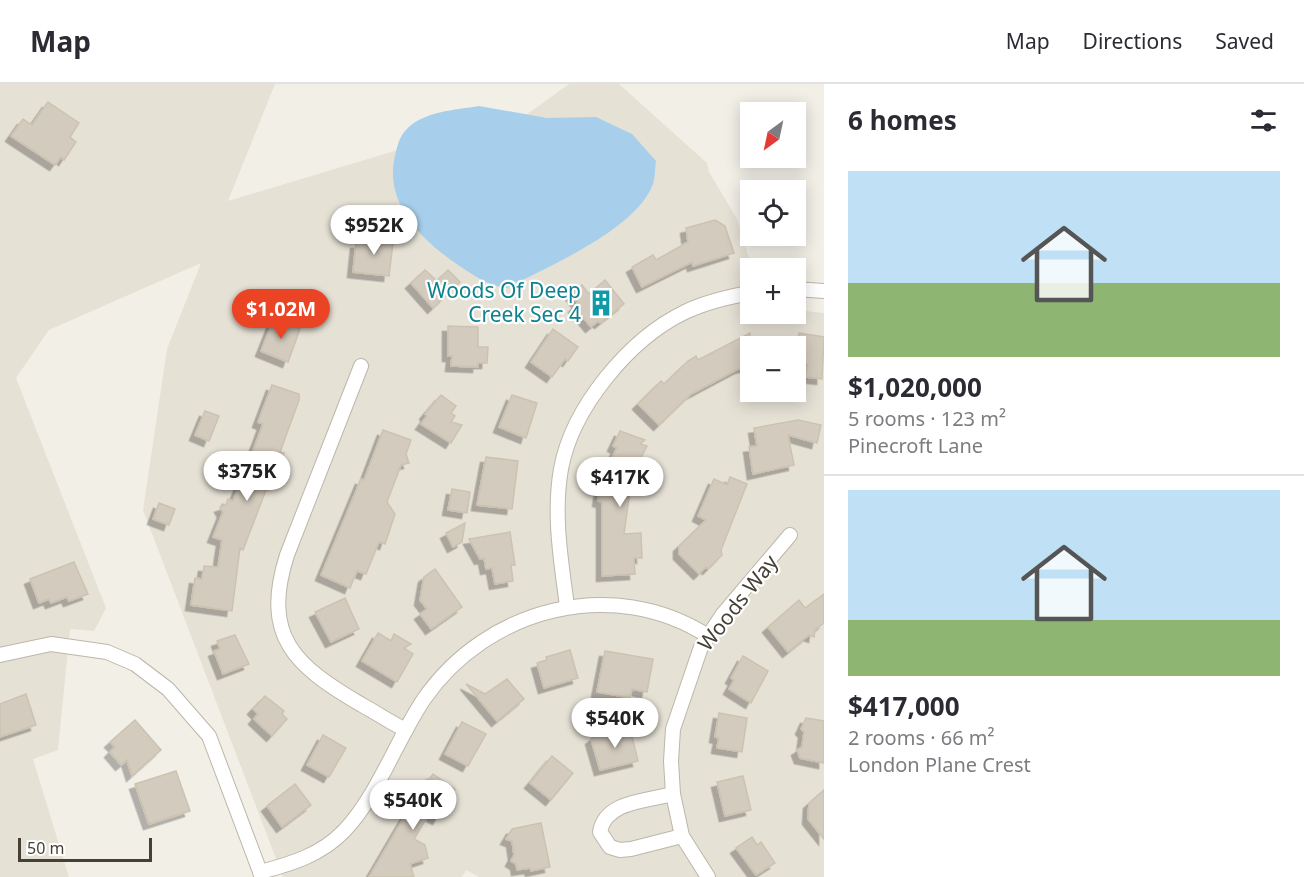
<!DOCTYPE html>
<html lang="en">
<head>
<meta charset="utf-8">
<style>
  :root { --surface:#fff; --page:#f2f2f3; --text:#2b2b33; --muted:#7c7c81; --line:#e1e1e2; --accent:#eb4424 }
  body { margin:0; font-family:"Noto Sans",sans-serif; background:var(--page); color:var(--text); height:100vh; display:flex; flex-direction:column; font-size:22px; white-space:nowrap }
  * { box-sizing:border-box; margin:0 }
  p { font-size:20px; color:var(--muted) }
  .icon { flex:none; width:33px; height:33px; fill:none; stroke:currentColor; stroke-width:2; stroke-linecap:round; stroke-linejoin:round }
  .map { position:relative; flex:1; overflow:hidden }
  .drawer { display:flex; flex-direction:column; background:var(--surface); width:480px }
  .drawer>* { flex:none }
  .needle { width:39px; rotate:213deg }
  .controls { position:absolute; left:740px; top:18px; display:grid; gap:12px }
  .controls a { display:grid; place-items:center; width:66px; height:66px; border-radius:0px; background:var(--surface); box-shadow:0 3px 15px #0003; font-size:30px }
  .scale { position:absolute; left:18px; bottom:15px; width:134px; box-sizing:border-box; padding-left:6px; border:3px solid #453f36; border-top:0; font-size:16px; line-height:21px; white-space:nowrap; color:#453f36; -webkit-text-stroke:4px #fff; paint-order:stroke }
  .price { position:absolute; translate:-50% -51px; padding:0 14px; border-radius:21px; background:#fff; color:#222; font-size:20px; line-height:39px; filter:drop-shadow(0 2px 3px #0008) }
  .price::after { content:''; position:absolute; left:50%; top:36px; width:18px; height:14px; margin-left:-9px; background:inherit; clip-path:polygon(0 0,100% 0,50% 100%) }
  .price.selected { background:var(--accent); color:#fff }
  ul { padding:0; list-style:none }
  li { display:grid; align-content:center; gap:12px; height:318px; padding:0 24px }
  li+li { border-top:2px solid var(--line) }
  li span { display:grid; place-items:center; height:186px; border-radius:0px; color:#555 }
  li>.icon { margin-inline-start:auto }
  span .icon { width:108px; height:108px; fill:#fffc; stroke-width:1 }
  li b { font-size:26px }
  h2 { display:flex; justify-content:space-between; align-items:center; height:72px; padding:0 24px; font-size:26px }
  header { display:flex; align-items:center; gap:36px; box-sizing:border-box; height:84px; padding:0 30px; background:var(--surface); border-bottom:2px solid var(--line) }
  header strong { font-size:28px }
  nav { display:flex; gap:33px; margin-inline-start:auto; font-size:21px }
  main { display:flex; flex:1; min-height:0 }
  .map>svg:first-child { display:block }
</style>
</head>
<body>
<header>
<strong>Map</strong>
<nav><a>Map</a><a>Directions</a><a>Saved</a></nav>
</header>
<main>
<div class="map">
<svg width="824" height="793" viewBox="0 0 824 793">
  <defs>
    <filter id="shadow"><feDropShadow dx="-5.5" dy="5.5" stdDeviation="0" flood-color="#0004"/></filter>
  </defs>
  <rect width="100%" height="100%" fill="#f2efe7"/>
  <path fill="#e6e1d5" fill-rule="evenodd" d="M 0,0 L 275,0 L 228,117 L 441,53 L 458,80 L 569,0 L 619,0 L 707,79 L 709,88 L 737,135 L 752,184 L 750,230 L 795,230 L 795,226 L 824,229 L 824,793 L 479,793 L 466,786 L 462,793 L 283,793 L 143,426 L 167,265 L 201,179 L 49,246 L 16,294 L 106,524 L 94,547 L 70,545 L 58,666 L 33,675 L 69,793 L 0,793 ZM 750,262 L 795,262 L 795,308 L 750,308 Z"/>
  <path fill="#a7cfeb" d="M 479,22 L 547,34 L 596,33 L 632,50 L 656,77 C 655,84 655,93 653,100 C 637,145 547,183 507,204 C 488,202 477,193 461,183 C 425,159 383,121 395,72 C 397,63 399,54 405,47 C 422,27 456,26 479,22 Z"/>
  <g fill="#d3cbbd" stroke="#cdc2b1" stroke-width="1.5" filter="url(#shadow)">
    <polygon points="48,18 79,39 70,53 76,58 64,76 61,73 55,81 11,52 23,35 32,41"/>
    <polygon points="715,136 725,142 734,169 693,182 692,178 642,203 632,183 653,171 656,176 688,158 686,144"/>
    <polygon points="369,150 388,154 393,159 389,192 353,188 356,159 368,159"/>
    <polygon points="425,186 437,197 448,186 460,198 433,224 411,199"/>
    <polygon points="605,196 624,220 600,239 598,237 591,243 574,223 578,219 571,210 582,201 589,210"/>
    <polygon points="274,234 300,245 288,278 261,267"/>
    <polygon points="448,242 478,243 478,263 488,263 487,279 478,279 478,283 451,282 452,272 448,272"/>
    <polygon points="553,245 578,263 568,277 565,275 552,293 531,278"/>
    <polygon points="750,249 750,282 740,284 691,310 659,341 638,320 661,297 664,300 688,277 696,272 698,276"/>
    <polygon points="799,249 824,253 822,295 806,293 808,280 795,278"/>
    <polygon points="272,301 299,310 299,316 280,368 284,369 268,406 266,406 243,466 240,464 232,527 191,521 195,494 202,495 204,482 218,483 222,456 213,453 223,428 220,423 226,421 228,415 233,417 247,382 244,377 250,375 263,340 258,338"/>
    <polygon points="441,311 456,322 451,329 455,332 451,338 462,341 451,359 421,340 427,332 425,330"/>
    <polygon points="512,311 537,319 526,354 499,343"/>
    <polygon points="205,327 219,332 209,357 195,351"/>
    <polygon points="798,336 821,341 817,359 788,351 794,381 753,390 749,363 757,362 754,344"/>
    <polygon points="383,346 411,356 406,370 409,379 401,381 387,418 395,430 385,460 379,458 366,490 357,487 350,504 321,491 361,395 364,396"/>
    <polygon points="620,347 645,356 640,360 647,362 624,407 630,407 624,450 641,449 642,474 634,474 635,490 602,492 602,418 598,417 600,404 597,403 617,364 613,362"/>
    <polygon points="486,373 518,377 512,425 477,421"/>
    <polygon points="730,393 747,400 721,466 722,471 708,485 706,483 699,490 679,470 679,462 706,436 698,432 714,395 727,401"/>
    <polygon points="452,405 470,408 467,429 448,426"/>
    <polygon points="159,419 175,425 169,441 153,435"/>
    <polygon points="465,439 462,458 453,463 446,449"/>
    <polygon points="510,448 515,481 511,481 513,497 495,500 492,484 486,485 484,474 480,475 469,455"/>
    <polygon points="74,478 88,510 69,517 67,513 51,519 49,515 39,519 30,495"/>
    <polygon points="435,485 462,523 431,545 420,530 427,525 420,516 424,493"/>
    <polygon points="824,510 824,539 815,546 814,553 809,551 788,568 768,543 799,516 805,524"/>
    <polygon points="345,514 359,545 331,558 315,528"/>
    <polygon points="378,549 391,557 394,550 411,560 404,564 413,570 397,598 362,577"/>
    <polygon points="235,551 249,580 223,590 214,567 220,565 217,557"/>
    <polygon points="570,566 578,594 544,604 537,579 547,576 546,573"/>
    <polygon points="605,567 653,575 647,608 632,605 630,614 597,608"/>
    <polygon points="743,572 768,587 751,619 729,605 734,596 731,594"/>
    <polygon points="507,595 524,615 497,637 466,600 485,610"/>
    <polygon points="26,610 36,641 0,653 0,620"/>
    <polygon points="265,612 284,627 282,630 287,635 272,652 254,635 258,630 253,625"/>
    <polygon points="719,629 747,634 742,668 717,664 719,654 715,653"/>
    <polygon points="806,634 824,637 824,679 800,674 797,666 802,663 804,648 801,645"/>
    <polygon points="135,636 161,666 132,692 127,676 121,681 110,668 115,663 110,658"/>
    <polygon points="462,638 486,650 468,682 445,670"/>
    <polygon points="622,643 631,648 638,677 600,686 591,655 599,649 604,652 618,648"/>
    <polygon points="323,651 346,664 329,693 307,681"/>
    <polygon points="552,672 573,689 551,716 530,699"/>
    <polygon points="176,687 190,727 149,740 135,700"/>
    <polygon points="433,690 455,705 438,735 429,730 414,755 425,761 428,774 410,780 414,793 369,793 417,711"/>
    <polygon points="743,692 751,726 725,732 717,698"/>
    <polygon points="295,700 311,721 282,743 267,722"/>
    <polygon points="824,706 824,755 808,735 809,719"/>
    <polygon points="541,739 550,783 531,787 530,784 517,786 516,780 511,777 514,771 512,757 506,755 512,745"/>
    <polygon points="752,753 757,761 761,758 775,779 756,791 736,764"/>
  </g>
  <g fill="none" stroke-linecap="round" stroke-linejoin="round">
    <g stroke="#bdb6aa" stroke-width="16">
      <g id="street">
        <polyline points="795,205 824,207"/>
        <path d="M 361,282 L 287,471 C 261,553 295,582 362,621 C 377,629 391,639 406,646"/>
        <path d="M 567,522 C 561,477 553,430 561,385 C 572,324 629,255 685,228 C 706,218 727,213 750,209"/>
        <polyline points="0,571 51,560 107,568 135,580 168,605 209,652 262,793"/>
        <path d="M 673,710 C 647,717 605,717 600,748 L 610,763 L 620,766 L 631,765 L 682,752"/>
        <path d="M 260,788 C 291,780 321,771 344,747 C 377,713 397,655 424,615 C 487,524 613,491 708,552"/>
        <polyline points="708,793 682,752 673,710 671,677 673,645 701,563 723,530 790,451"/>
      </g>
    </g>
    <use href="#street" stroke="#fff" stroke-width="14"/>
  </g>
  <defs>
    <g id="building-bare" transform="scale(2.07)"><path d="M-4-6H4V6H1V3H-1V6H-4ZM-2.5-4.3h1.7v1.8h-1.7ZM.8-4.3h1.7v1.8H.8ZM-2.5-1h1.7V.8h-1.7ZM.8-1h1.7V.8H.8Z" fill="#0f9aa8" stroke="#fff" stroke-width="2.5" paint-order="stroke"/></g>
  </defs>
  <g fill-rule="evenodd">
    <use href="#building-bare" x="601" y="219"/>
  </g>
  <g text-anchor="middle" stroke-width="4.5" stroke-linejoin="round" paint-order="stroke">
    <g font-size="21" fill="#0d838f" stroke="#fff" text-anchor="end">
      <text x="581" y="214">Woods Of Deep<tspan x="581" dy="24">Creek Sec 4</tspan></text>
    </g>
    <g font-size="21" fill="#453f36" stroke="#fff">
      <text transform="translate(738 519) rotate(-52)" y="7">Woods Way</text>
    </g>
  </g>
</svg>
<div class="controls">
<a><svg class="needle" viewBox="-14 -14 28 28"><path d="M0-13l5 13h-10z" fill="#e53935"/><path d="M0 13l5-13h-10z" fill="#7c7c81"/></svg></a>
<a><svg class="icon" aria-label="locate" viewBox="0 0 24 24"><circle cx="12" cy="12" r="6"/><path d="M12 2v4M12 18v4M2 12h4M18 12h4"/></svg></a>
<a>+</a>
<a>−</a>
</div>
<div class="scale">50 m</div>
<b class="price" style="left:374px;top:172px">$952K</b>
<b class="price selected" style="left:281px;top:256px">$1.02M</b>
<b class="price" style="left:247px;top:418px">$375K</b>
<b class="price" style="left:620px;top:424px">$417K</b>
<b class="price" style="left:615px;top:665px">$540K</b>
<b class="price" style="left:413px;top:747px">$540K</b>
</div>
<section class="drawer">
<h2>6 homes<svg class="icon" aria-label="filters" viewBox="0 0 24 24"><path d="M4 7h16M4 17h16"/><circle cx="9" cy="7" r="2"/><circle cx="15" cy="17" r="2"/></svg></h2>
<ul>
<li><span style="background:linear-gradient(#bfe0f5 60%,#8fb573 0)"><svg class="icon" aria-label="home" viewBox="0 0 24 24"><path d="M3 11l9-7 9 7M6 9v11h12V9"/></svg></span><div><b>$1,020,000</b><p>5 rooms · 123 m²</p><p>Pinecroft Lane</p></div></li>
<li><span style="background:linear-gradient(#bfe0f5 70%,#8fb573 0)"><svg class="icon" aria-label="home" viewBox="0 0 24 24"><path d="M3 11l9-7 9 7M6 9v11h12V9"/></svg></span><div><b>$417,000</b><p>2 rooms · 66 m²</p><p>London Plane Crest</p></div></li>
</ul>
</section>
</main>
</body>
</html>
